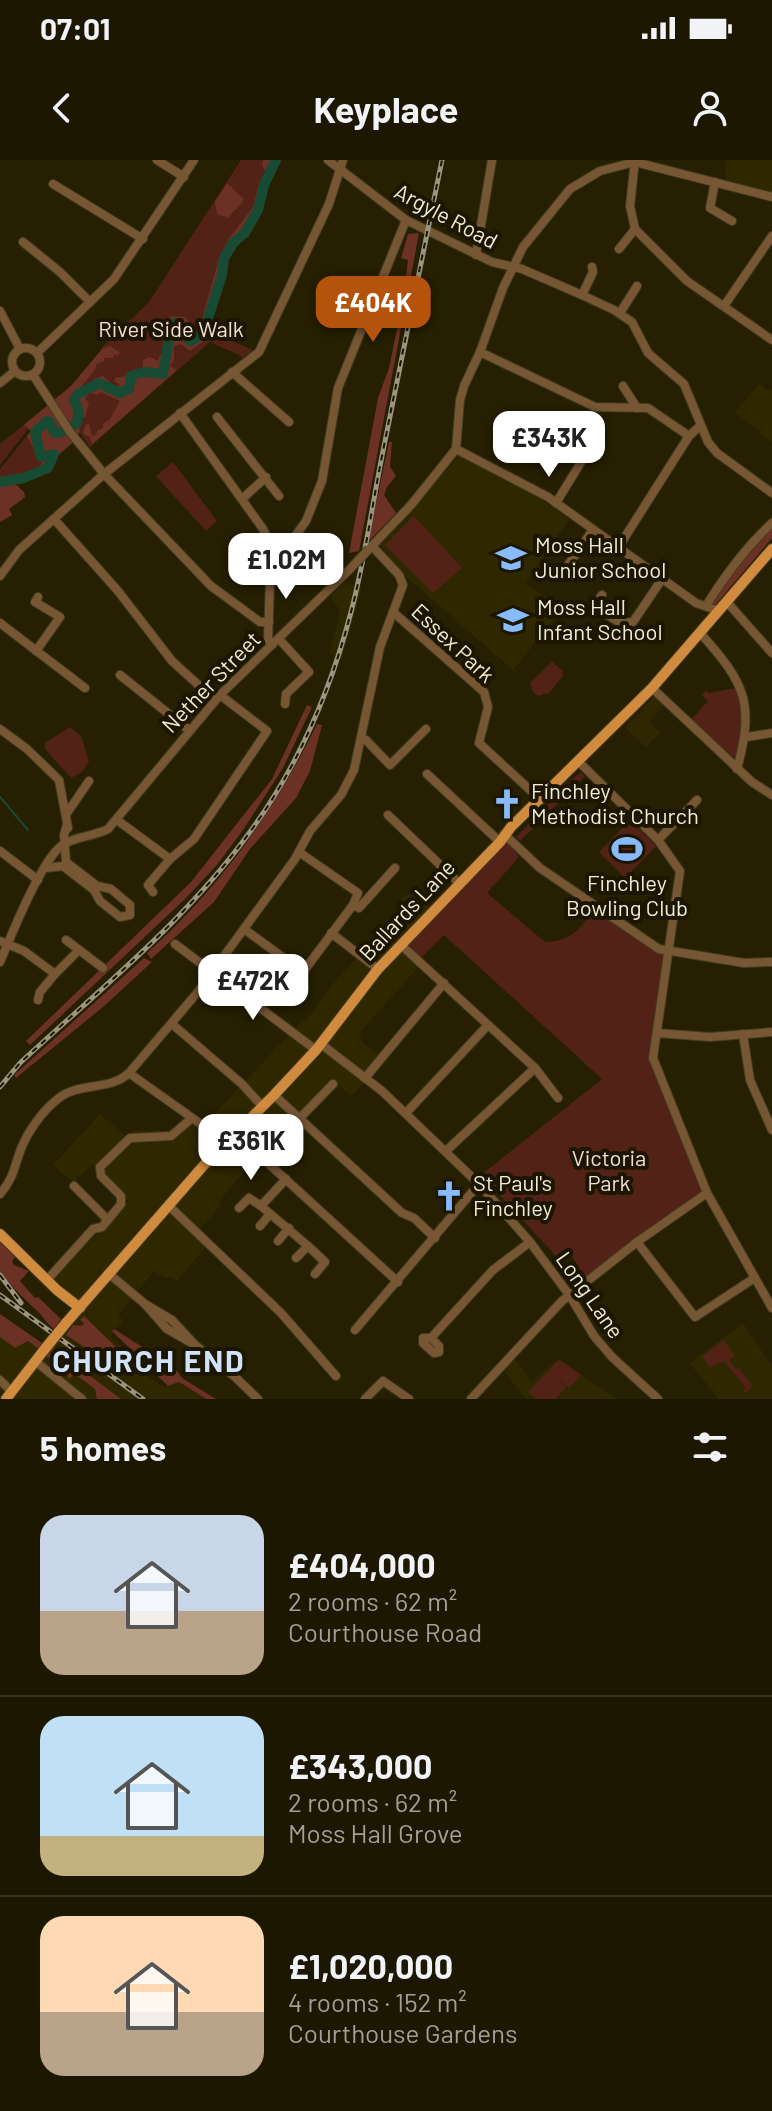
<!DOCTYPE html>
<html lang="en">
<head>
<meta charset="utf-8">
<style>
  :root { --surface:#1c1701; --page:#292410; --text:#f1f3f6; --muted:#a09f99; --line:#3a3623; --accent:#b45309 }
  body { margin:0; font-family:Barlow,sans-serif; background:var(--page); color:var(--text); height:100vh; display:flex; flex-direction:column; font-size:30px; white-space:nowrap }
  * { box-sizing:border-box; margin:0 }
  p { font-size:26px; color:var(--muted) }
  .icon { flex:none; width:44px; height:44px; fill:none; stroke:currentColor; stroke-width:2; stroke-linecap:round; stroke-linejoin:round }
  .map { position:relative; height:1239px; overflow:hidden }
  .panel { display:flex; flex-direction:column; background:var(--surface); flex:1 }
  .panel>* { flex:none }
  .price { position:absolute; translate:-50% -68px; padding:0 18px; border-radius:16px; background:#fff; color:#222; font-size:26px; line-height:52px; filter:drop-shadow(0 2px 4px #0008) }
  .price::after { content:''; position:absolute; left:50%; top:48px; width:24px; height:18px; margin-left:-12px; background:inherit; clip-path:polygon(0 0,100% 0,50% 100%) }
  .price.active { background:var(--accent); color:#fff }
  ul { padding:0; list-style:none }
  li { display:flex; align-items:center; gap:24px; height:200px; padding:0 40px }
  li+li { border-top:2px solid var(--line) }
  li span { display:grid; place-items:center; flex:none; width:224px; height:160px; border-radius:24px; color:#555 }
  li>.icon { margin-inline-start:auto }
  span .icon { width:96px; height:96px; fill:#fffc; stroke-width:1 }
  li b { font-size:34px }
  h2 { display:flex; justify-content:space-between; align-items:center; height:96px; padding:0 40px; font-size:34px }
  .status { display:flex; justify-content:space-between; align-items:center; height:56px; padding:0 40px; background:var(--surface); direction:ltr }
  .status svg { height:22px; fill:currentColor }
  header { display:flex; justify-content:space-between; align-items:center; height:104px; padding:0 40px; background:var(--surface); font-size:36px; font-weight:700 }
  .map>svg:first-child { display:block }
</style>
</head>
<body>
<div class="status"><b>07:01</b><svg viewBox="0 0 49 12"><path d="M0 12V9h3v3zM5 12V6h3v6zM10 12V3h3v9zM15 12V0h3v12zM26 1h20v11H26zM47 4h2v5h-2z"/></svg></div>
<header><svg class="icon" aria-label="back" viewBox="0 0 24 24"><path d="M15 5l-7 7 7 7"/></svg>Keyplace<svg class="icon" aria-label="person" viewBox="0 0 24 24"><circle cx="12" cy="8" r="4"/><path d="M4 21q1-7 8-7t8 7"/></svg></header>
<div class="map">
<svg width="772" height="1239" viewBox="0 0 772 1239">
  <rect width="100%" height="100%" fill="#261f01"/>
  <g fill="#2f2700">
    <polygon points="725,0 772,0 772,32 726,20"/>
    <polygon points="760,223 767,230 769,228 772,230 772,282 735,252"/>
    <polygon points="459,296 533,334 569,359 525,424 563,448 513,510 404,415 379,384"/>
    <polygon points="343,423 362,427 342,499 330,493 340,450 330,437"/>
    <polygon points="654,536 664,546 649,562 660,573 646,587 625,568"/>
    <polygon points="414,734 431,746 398,781 422,803 360,872 362,882 381,896 367,920 351,936 335,922 297,956 282,972 288,977 266,1001 259,995 219,1041 221,1045 197,1072 209,1083 177,1121 170,1116 166,1119 154,1111 118,1155 123,1160 111,1176 138,1203 139,1210 164,1227 178,1222 206,1239 6,1239 80,1148 92,1158 54,1118 128,1041 92,1004 73,1023 53,1005 100,954 125,976 135,970 167,971 179,967 186,959 201,968 302,861 305,862 333,824 403,747 400,740 404,735"/>
    <polygon points="743,1163 772,1206 772,1239 719,1239 689,1203"/>
    <polygon points="0,1177 15,1188 28,1181 39,1189 0,1234"/>
    <polygon points="512,1195 532,1221 559,1198 616,1239 526,1239 501,1208"/>
  </g>
  <g fill="#532217">
    <polygon points="241,0 279,0 268,19 261,51 247,76 239,80 226,99 224,118 207,170 253,190 242,199 241,196 210,182 90,287 56,239 75,222 102,189 101,188 149,142"/>
    <polygon points="48,245 74,282 57,296 49,311 12,321 24,332 25,337 9,349 12,355 0,362 0,309 31,271 28,269 0,305 0,284"/>
    <polygon points="173,302 217,361 206,371 156,316"/>
    <polygon points="414,356 462,408 433,433 385,385"/>
    <polygon points="552,502 562,510 563,516 549,533 538,536 533,532 530,523"/>
    <path d="M 736,528 C 744,553 742,574 736,599 L 691,560 L 708,541 L 702,535 L 706,531 L 709,533 Z"/>
    <polygon points="70,567 81,576 89,601 82,612 71,618 45,589 45,583"/>
    <polygon points="580,612 585,616 520,681 516,677"/>
    <polygon points="630,660 656,686 627,716 623,716 599,692"/>
    <path d="M 507,681 L 519,697 L 487,733 L 545,782 C 571,782 583,767 595,745 L 666,790 L 655,910 L 707,1033 L 573,1127 L 565,1115 L 577,1104 L 569,1092 L 562,1091 L 556,1096 L 481,1015 L 602,919 L 444,775 L 421,798 L 406,786 Z"/>
    <polygon points="724,1180 735,1196 729,1201 736,1209 739,1208 753,1227 745,1233 743,1231 746,1228 724,1201 710,1207 702,1196"/>
    <polygon points="559,1200 581,1215 569,1228 555,1216 566,1227 556,1239 536,1239 528,1232"/>
  </g>
  <g fill="#6b3124">
    <path d="M 263,0 L 279,0 L 268,19 L 261,51 L 247,76 L 239,80 L 226,99 L 224,118 L 207,170 L 211,172 L 209,177 L 190,191 L 181,184 L 174,186 L 174,200 L 170,206 L 177,210 L 92,284 L 90,277 L 83,274 L 85,266 L 89,263 L 92,276 L 97,274 L 97,271 L 103,268 L 103,264 L 110,259 L 120,241 L 100,232 L 98,235 L 90,233 L 85,238 L 89,243 L 85,257 L 81,257 L 75,267 L 80,269 L 78,278 L 57,296 L 49,311 L 12,321 L 24,332 L 25,337 L 9,349 L 12,355 L 0,362 L 0,321 L 22,317 L 28,312 L 38,309 L 42,303 L 27,276 L 31,271 L 24,265 L 71,226 L 102,189 L 110,186 L 120,193 L 117,196 L 114,194 L 113,198 L 104,198 L 104,201 L 96,204 L 96,208 L 78,231 C 88,227 91,218 103,216 L 116,228 L 120,225 L 114,221 L 116,217 L 122,217 L 143,207 L 143,200 L 150,197 L 158,201 L 160,195 L 165,192 L 164,179 L 171,156 L 185,157 L 192,165 L 193,174 L 198,173 L 220,95 L 230,77 L 253,47 L 259,23 L 266,13 L 262,5 Z"/>
    <path d="M 227,23 L 244,39 C 240,48 232,50 229,58 L 217,54 L 215,42 Z"/>
    <polygon points="419,73 359,391 349,393 378,238 389,208 398,164 401,162 408,100 401,98 408,74"/>
    <polygon points="389,282 392,282 390,307 396,316 387,327 384,335 396,353 368,382"/>
    <polygon points="772,366 772,378 716,444 712,444 737,401"/>
    <polygon points="307,545 312,547 283,608 243,670 217,705 185,739 30,885 26,881 191,722 272,619"/>
    <path d="M 317,564 L 322,565 L 310,611 L 296,638 L 250,689 L 214,742 L 151,799 L 147,793 C 219,728 275,651 317,564 Z"/>
    <polygon points="144,798 152,802 103,847 16,918 14,915"/>
    <path d="M 0,1081 L 16,1096 L 12,1101 L 14,1105 L 29,1111 L 20,1121 L 35,1138 L 38,1137 L 61,1159 L 54,1169 C 45,1162 43,1156 36,1150 C 23,1137 10,1126 0,1111 Z"/>
    <polygon points="0,1154 42,1183 39,1189 28,1181 15,1188 0,1177"/>
    <polygon points="84,1156 123,1194 120,1201 110,1194 104,1200 66,1175 73,1165 82,1166 84,1163 80,1160"/>
    <polygon points="114,1169 174,1207 182,1218 216,1239 206,1239 179,1222 168,1226 112,1171"/>
    <polygon points="53,1188 121,1239 97,1239 95,1229 75,1214 68,1219 67,1211 46,1196"/>
  </g>
  <g fill="none" stroke-linecap="round" stroke-linejoin="round">
    <polyline stroke="#174b33" stroke-width="2" points="0,637 28,670"/>
    <polyline stroke="#174b33" stroke-width="10" points="0,322 24,318 48,308 54,294 41,297 35,272 47,261 50,262 54,272 59,273 77,263 79,252 74,240 78,234 99,223 120,233 129,229 131,216 144,212 163,214 171,167 175,163 190,181 203,174 222,115 224,98 234,82 245,73 258,50 264,25 276,0"/>
    <g stroke="#423c20" stroke-width="10">
      <g id="minor">
        <polyline points="157,0 184,17"/>
        <polyline points="328,0 406,60 492,102 522,109 582,135 614,150 632,162 648,193 684,224 708,282 717,293 772,333"/>
        <polyline points="635,0 630,46 635,69 687,121 772,180"/>
        <polyline points="715,22 710,48 732,61"/>
        <polyline points="53,24 143,79"/>
        <polyline points="23,82 60,112 90,142"/>
        <polyline points="619,89 635,69"/>
        <polyline points="476,95 492,0"/>
        <polyline points="582,135 593,112 592,107"/>
        <polyline points="724,146 772,76"/>
        <polyline points="0,151 20,189"/>
        <polyline points="620,153 637,126"/>
        <circle cx="26" cy="202" r="14"/>
        <polyline points="480,192 595,247 648,248 689,276"/>
        <polyline points="37,193 114,119 194,0"/>
        <polyline points="232,212 289,262"/>
        <polyline points="33,215 70,272 104,314 211,426 260,462 269,462"/>
        <polyline points="0,223 15,211"/>
        <polyline points="623,226 637,248"/>
        <polyline points="180,253 263,369 278,400"/>
        <polyline points="217,257 279,336"/>
        <polyline points="456,289 548,337 696,443 719,451"/>
        <polyline points="242,339 266,317"/>
        <polyline points="556,343 583,299"/>
        <polyline points="54,359 118,431 172,501 215,540"/>
        <polyline points="618,388 689,276 700,266"/>
        <polyline points="369,389 411,345 456,289 460,240 464,226 480,192 503,128 523,87 570,29 600,11 635,2 772,37"/>
        <polyline points="561,415 592,371"/>
        <polyline points="0,416 19,390 104,314 259,192 329,44 343,0"/>
        <polyline points="602,435 594,446 620,463 633,462 662,419"/>
        <polyline points="727,442 772,493"/>
        <path d="M 706,446 C 725,415 745,388 772,363"/>
        <polyline points="393,452 484,532 488,547 479,583 541,640"/>
        <polyline points="0,463 85,528"/>
        <path d="M 701,474 C 745,523 755,543 737,609"/>
        <polyline points="279,479 309,512 286,534 285,544"/>
        <polyline points="272,485 268,479 270,422 278,400 306,361 322,321 338,228 406,60"/>
        <polyline points="36,491 60,457 35,442 38,437"/>
        <polyline points="120,515 189,570"/>
        <polyline points="652,528 752,622 772,635"/>
        <polyline points="0,569 27,589 59,620 68,668"/>
        <polyline points="746,577 772,573"/>
        <polyline points="361,578 366,580 390,605 426,569"/>
        <polyline points="579,602 658,680 680,711 653,898 707,1033 772,1148"/>
        <polyline points="427,614 500,682"/>
        <polyline points="67,653 89,621"/>
        <polyline points="388,655 459,723"/>
        <polyline points="117,660 170,699 194,679 267,571 220,535"/>
        <polyline points="504,674 540,708 659,789 744,803 772,802"/>
        <polyline points="658,680 697,640"/>
        <polyline points="0,691 38,720"/>
        <polyline points="46,708 63,706 94,730 100,741 120,757 130,755 130,745 111,729 97,726 66,702 64,675 67,665"/>
        <polyline points="153,732 148,725 170,699"/>
        <polyline points="353,745 359,748 395,708"/>
        <polyline points="244,769 303,812 353,745 358,733 299,692"/>
        <polyline points="331,773 378,809"/>
        <polyline points="66,780 103,808"/>
        <polyline points="0,781 24,791 55,814 79,790"/>
        <polyline points="175,784 316,890"/>
        <polyline points="401,785 535,908 558,938"/>
        <path d="M 0,802 C 11,776 40,703 61,686 C 74,676 93,677 108,669 L 220,535 L 349,410"/>
        <polyline points="38,840 40,832 55,814"/>
        <polyline points="172,864 242,924 263,947"/>
        <polyline points="657,873 710,877 772,872"/>
        <polyline points="743,874 750,920 772,970"/>
        <polyline points="321,884 382,931 479,1024 530,1082 570,1136 594,1176 612,1197 658,1239"/>
        <polyline points="129,913 197,833 295,699 310,671 341,635 354,610 380,487 403,425 399,415 372,386"/>
        <polyline points="365,918 444,823"/>
        <polyline points="274,935 402,1053 414,1058 435,1078"/>
        <polyline points="406,953 488,865"/>
        <polyline points="300,958 333,924"/>
        <polyline points="235,973 398,1122"/>
        <polyline points="446,991 535,908"/>
        <polyline points="74,1026 108,1060"/>
        <path d="M 0,1034 C 14,1018 14,1007 21,989 C 28,971 43,950 59,938 C 79,922 110,931 129,913 L 212,972 L 224,984"/>
        <polyline points="168,1045 281,1153 336,1216"/>
        <polyline points="261,1046 308,1086 296,1098"/>
        <polyline points="239,1048 249,1038 261,1046 286,1019"/>
        <polyline points="260,1066 270,1054"/>
        <polyline points="278,1081 289,1068"/>
        <polyline points="637,1082 695,1157 753,1119"/>
        <polyline points="308,1086 325,1102 315,1114"/>
        <polyline points="108,1113 145,1144 167,1169 195,1185 234,1216 258,1239"/>
        <polyline points="47,1120 93,1069 102,1067 121,1044 121,1036 101,1016 100,1007 130,978 171,976 192,958"/>
        <polyline points="145,1144 172,1160 195,1185"/>
        <polyline points="355,1170 479,1024"/>
        <polyline points="431,1178 423,1178 423,1183 434,1193 439,1192 439,1186 431,1178 493,1110 530,1082"/>
        <polyline points="35,1201 82,1239"/>
        <polyline points="0,1220 12,1232"/>
        <polyline points="365,1239 383,1221 409,1239"/>
        <polyline points="471,1239 562,1141 637,1082 707,1033"/>
      </g>
    </g>
    <g stroke="#423c20" stroke-width="12">
      <g id="major">
        <polyline points="0,1074 57,1130 80,1148"/>
        <polyline points="66,1163 204,1005 274,935 316,890 378,809 500,682 511,667 652,528 772,389"/>
        <polyline points="6,1239 44,1190"/>
      </g>
    </g>
    <use href="#minor" stroke="#775634" stroke-width="8"/>
    <use href="#major" stroke="#d18b3f" stroke-width="10"/>
    <g stroke="#9a957e" stroke-width="5">
      <g id="rail">
        <path d="M 0,927 L 20,903 C 98,831 184,762 247,676 C 297,609 330,533 351,452 C 365,400 372,345 383,291 C 402,194 422,97 442,0"/>
        <polyline points="0,1115 21,1143"/>
        <polyline points="0,1135 143,1239"/>
      </g>
    </g>
    <use href="#rail" stroke="#1c1500" stroke-width="2" stroke-dasharray="6" stroke-linecap="butt"/>
    <g stroke="#423c20" stroke-width="10" stroke-linecap="butt">
      <polyline id="minor-bridge" points="349,410 369,389"/>
    </g>
    <g stroke="#423c20" stroke-width="12" stroke-linecap="butt">
      <polyline id="major-bridge" points="44,1190 66,1163"/>
    </g>
    <use href="#minor-bridge" stroke="#775634" stroke-width="8"/>
    <use href="#major-bridge" stroke="#d18b3f" stroke-width="10"/>
  </g>
  <defs>
    <g id="school-bare" transform="scale(2.4)"><path d="M0-5L7-2L0 1L-7-2ZM-4 1L0 2.5L4 1V4Q0 6-4 4Z" fill="#87bbfb" stroke="#1c1500" stroke-width="2.5" paint-order="stroke"/></g>
    <g id="church-bare" transform="scale(2.4)"><path d="M-1.2-6h2.4v3.5h3.3v2.4h-3.3V6h-2.4V-.1h-3.3v-2.4h3.3Z" fill="#87bbfb" stroke="#1c1500" stroke-width="2.5" paint-order="stroke"/></g>
    <g id="stadium-bare" transform="scale(2.4)"><path d="M0-5a6.5 5 0 1 0 0 10a6.5 5 0 1 0 0-10ZM-3.5-1.8h7v3.6h-7Z" fill="#87bbfb" stroke="#1c1500" stroke-width="2.5" paint-order="stroke"/></g>
  </defs>
  <g fill-rule="evenodd">
    <use href="#school-bare" x="511" y="398"/>
    <use href="#school-bare" x="513" y="460"/>
    <use href="#church-bare" x="507" y="644"/>
    <use href="#stadium-bare" x="627" y="689"/>
    <use href="#church-bare" x="449" y="1036"/>
  </g>
  <g text-anchor="middle" stroke-width="8" stroke-linejoin="round" paint-order="stroke">
    <g font-size="22" fill="#f0eddb" stroke="#1c1500">
      <text transform="translate(446 56) rotate(28)" y="8">Argyle Road</text>
      <text transform="translate(453 483) rotate(43)" y="8">Essex Park</text>
      <text transform="translate(211 522) rotate(-46)" y="8">Nether Street</text>
      <text transform="translate(407 750) rotate(-47)" y="8">Ballards Lane</text>
      <text transform="translate(590 1135) rotate(55)" y="8">Long Lane</text>
    </g>
    <g font-size="22" fill="#f2ded9" stroke="#1c1500">
      <text x="171" y="177">River Side Walk</text>
      <text x="609" y="1006">Victoria<tspan x="609" dy="25">Park</tspan></text>
    </g>
    <g font-size="22" fill="#f0eddb" stroke="#1c1500" text-anchor="start">
      <text x="535" y="393">Moss Hall<tspan x="535" dy="25">Junior School</tspan></text>
      <text x="537" y="455">Moss Hall<tspan x="537" dy="25">Infant School</tspan></text>
      <text x="531" y="639">Finchley<tspan x="531" dy="25">Methodist Church</tspan></text>
      <text x="627" y="731" text-anchor="middle">Finchley<tspan x="627" dy="25">Bowling Club</tspan></text>
      <text x="473" y="1031">St Paul's<tspan x="473" dy="25">Finchley</tspan></text>
    </g>
    <g font-size="30" font-weight="bold" letter-spacing="2" fill="#d0e3fc" stroke="#1c1500">
      <text x="149" y="1212">CHURCH END</text>
    </g>
  </g>
</svg>
<b class="price active" style="left:373px;top:184px">£404K</b>
<b class="price" style="left:549px;top:319px">£343K</b>
<b class="price" style="left:286px;top:441px">£1.02M</b>
<b class="price" style="left:253px;top:862px">£472K</b>
<b class="price" style="left:251px;top:1022px">£361K</b>
</div>
<section class="panel">
<h2>5 homes<svg class="icon" aria-label="filters" viewBox="0 0 24 24"><path d="M4 7h16M4 17h16"/><circle cx="9" cy="7" r="2"/><circle cx="15" cy="17" r="2"/></svg></h2>
<ul>
<li><span style="background:linear-gradient(#c9d6e8 60%,#b9a48a 0)"><svg class="icon" aria-label="home" viewBox="0 0 24 24"><path d="M3 11l9-7 9 7M6 9v11h12V9"/></svg></span><div><b>£404,000</b><p>2 rooms · 62 m²</p><p>Courthouse Road</p></div></li>
<li><span style="background:linear-gradient(#bfe0f5 75%,#c2b280 0)"><svg class="icon" aria-label="home" viewBox="0 0 24 24"><path d="M3 11l9-7 9 7M6 9v11h12V9"/></svg></span><div><b>£343,000</b><p>2 rooms · 62 m²</p><p>Moss Hall Grove</p></div></li>
<li><span style="background:linear-gradient(#ffd9b3 60%,#b9a48a 0)"><svg class="icon" aria-label="home" viewBox="0 0 24 24"><path d="M3 11l9-7 9 7M6 9v11h12V9"/></svg></span><div><b>£1,020,000</b><p>4 rooms · 152 m²</p><p>Courthouse Gardens</p></div></li>
</ul>
</section>
</body>
</html>
